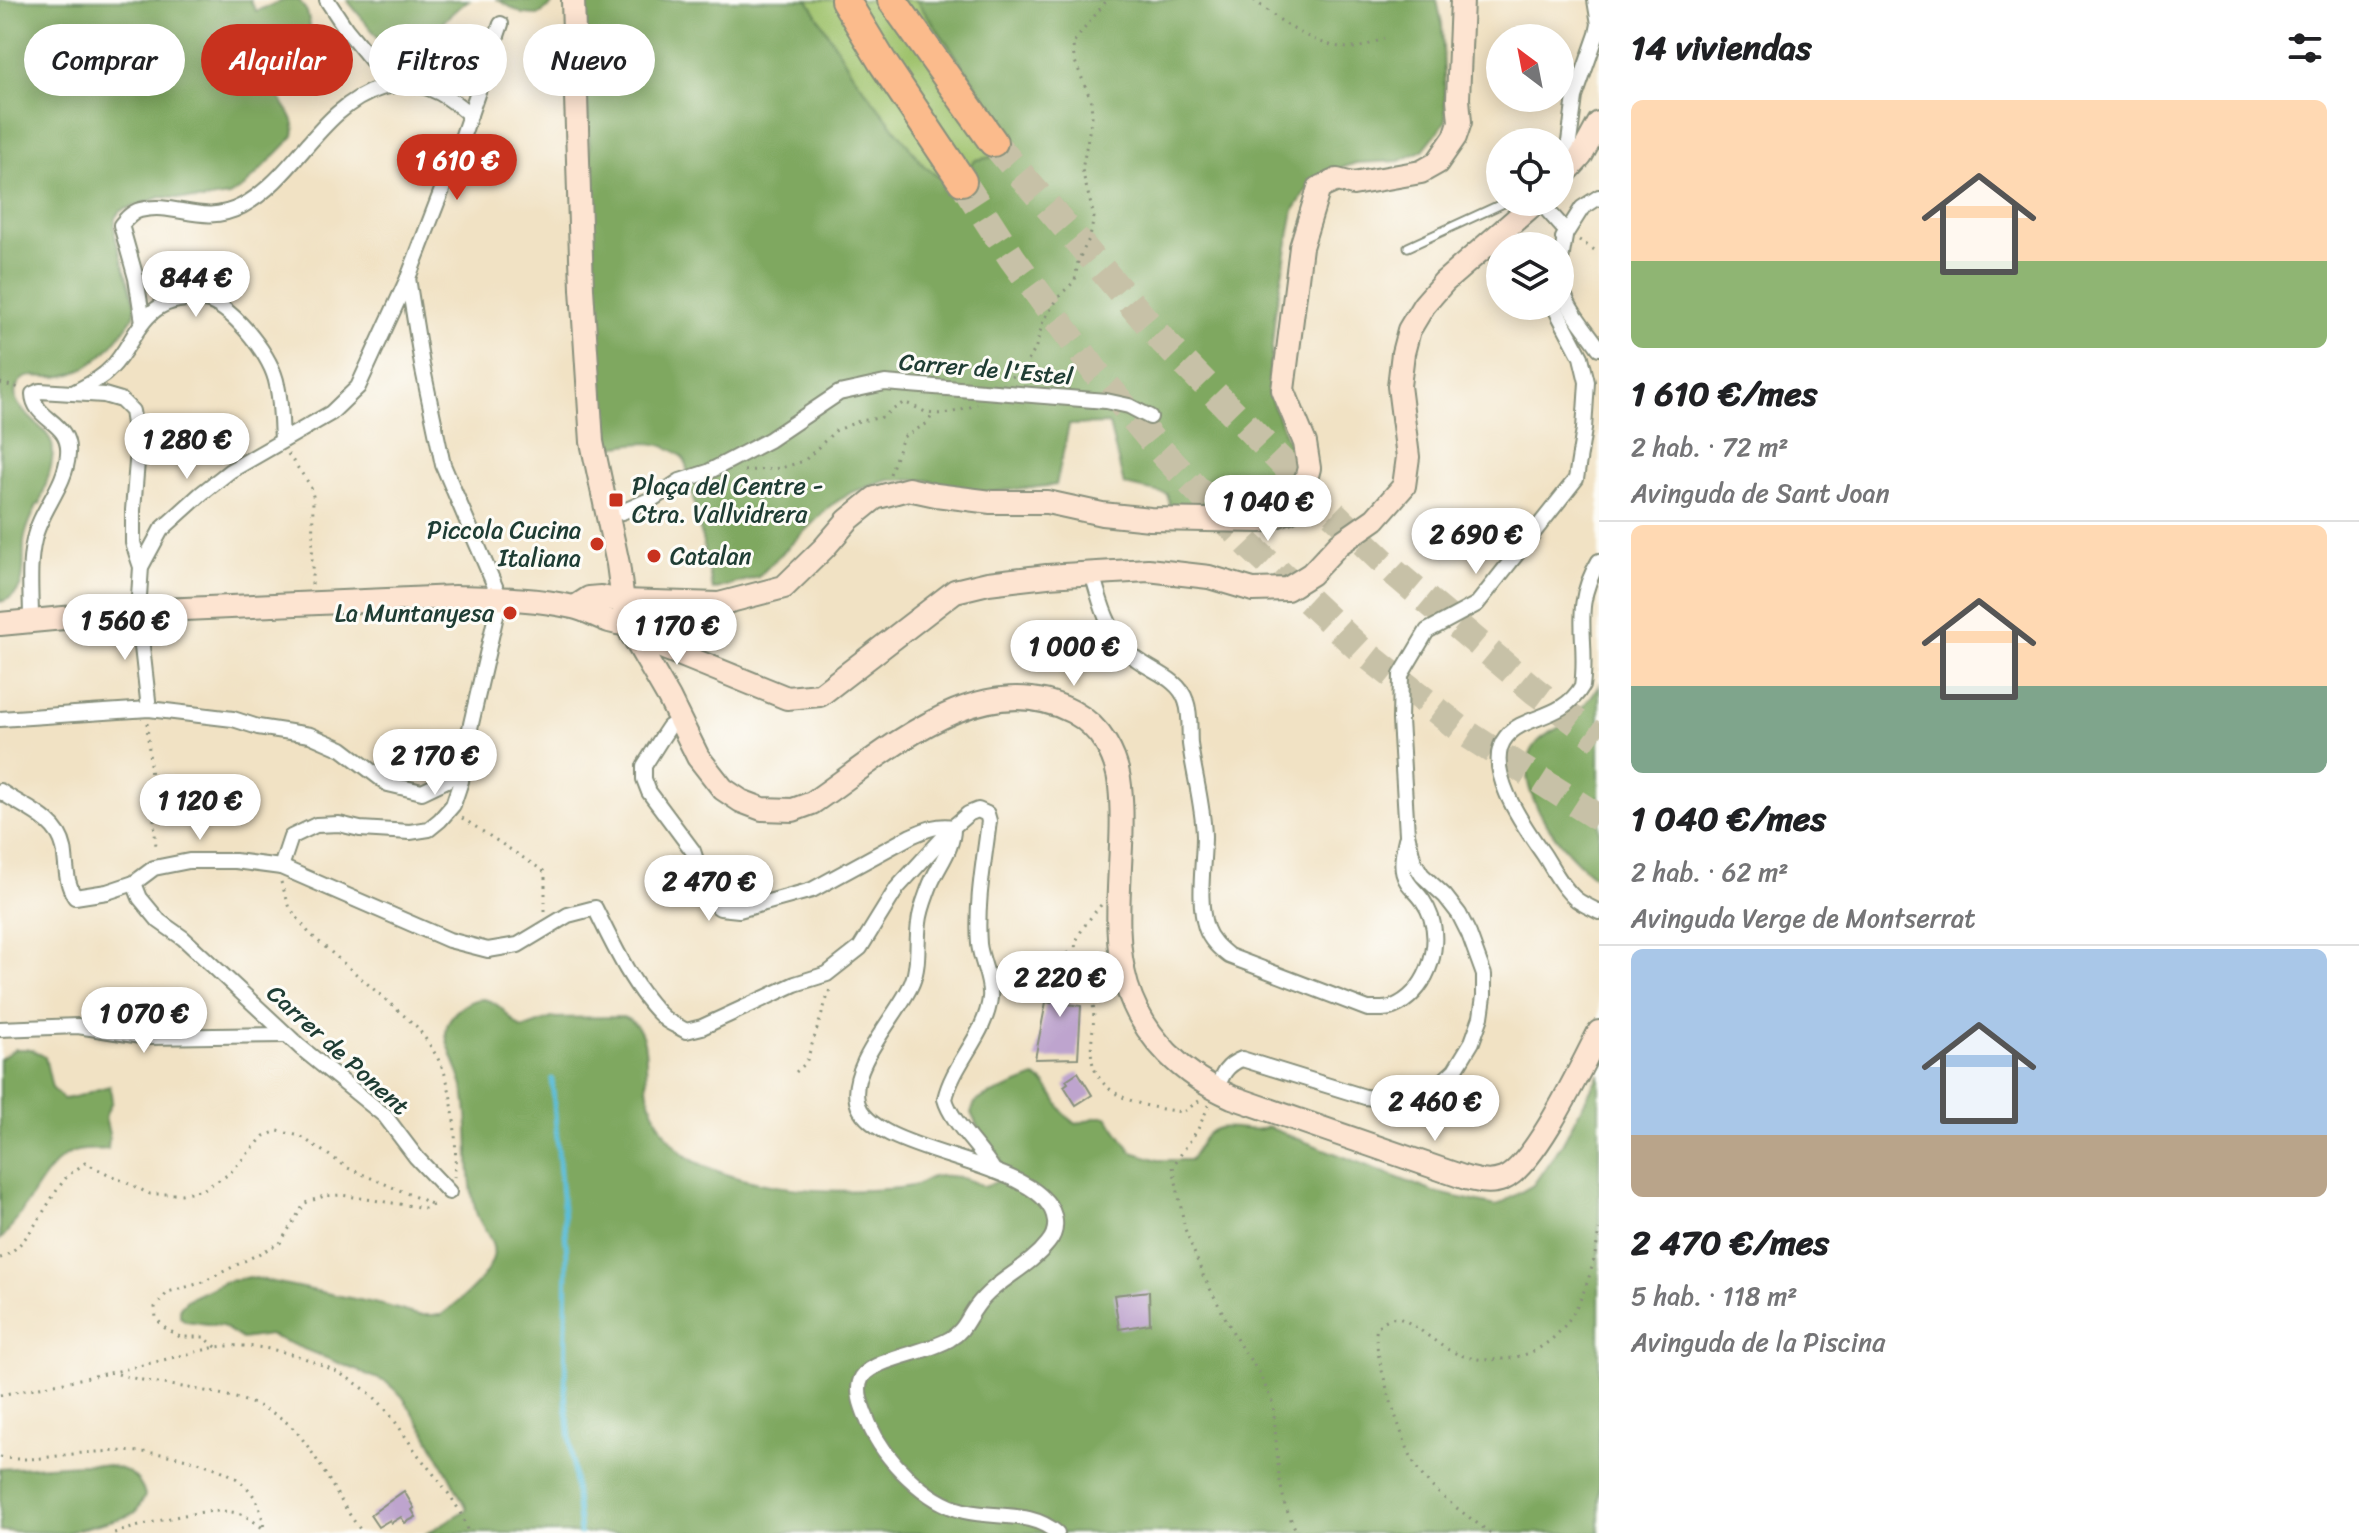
<!DOCTYPE html>
<html lang="es">
<head>
<meta charset="utf-8">
<style>
  :root { --surface:#fff; --page:#f2f2f2; --text:#202124; --muted:#757577; --line:#e0e0e0; --accent:#c8321e }
  body { margin:0; font-family:Sriracha,sans-serif; background:var(--page); color:var(--text); height:100vh; display:flex; flex-direction:column; font-size:30px; white-space:nowrap }
  * { box-sizing:border-box; margin:0 }
  p { font-size:26px; color:var(--muted) }
  .icon { flex:none; width:44px; height:44px; fill:none; stroke:currentColor; stroke-width:2; stroke-linecap:round; stroke-linejoin:round }
  .map { position:relative; flex:1; overflow:hidden }
  .details { display:flex; flex-direction:column; background:var(--surface); width:760px }
  .details>* { flex:none }
  .hud { position:absolute; left:24px; top:24px; width:760px; height:72px; display:flex; gap:16px }
  .needle { width:52px; rotate:328deg }
  .controls { position:absolute; left:1486px; top:24px; display:grid; gap:16px }
  .controls a { display:grid; place-items:center; width:88px; height:88px; border-radius:50%; background:var(--surface); box-shadow:0 4px 20px #0003; font-size:40px }
  .price { position:absolute; translate:-50% -68px; padding:0 18px; border-radius:28px; background:#fff; color:#222; font-size:26px; line-height:52px; filter:drop-shadow(0 2px 4px #0008) }
  .price::after { content:''; position:absolute; left:50%; top:48px; width:24px; height:18px; margin-left:-12px; background:inherit; clip-path:polygon(0 0,100% 0,50% 100%) }
  .price.selected { background:var(--accent); color:#fff }
  ul { padding:0; list-style:none }
  li { display:grid; align-content:center; gap:16px; height:424px; padding:0 32px }
  li+li { border-top:2px solid var(--line) }
  li span { display:grid; place-items:center; height:248px; border-radius:12px; color:#555 }
  li>.icon { margin-inline-start:auto }
  span .icon { width:144px; height:144px; fill:#fffc; stroke-width:1 }
  li b { font-size:34px }
  h2 { display:flex; justify-content:space-between; align-items:center; height:96px; padding:0 32px; font-size:34px }
  .pill { padding:0 28px; border-radius:36px; background:var(--surface); box-shadow:0 4px 20px #0003; font-size:28px; line-height:72px }
  .pill.selected { background:var(--accent); color:#fff }
  main { display:flex; flex:1; min-height:0 }
  .map>svg:first-child { display:block }
</style>
</head>
<body>
<main>
<div class="map">
<svg width="1599" height="1533" viewBox="0 0 1599 1533">
  <rect width="100%" height="100%" fill="#fdfcf7"/>
  <filter id="ink" filterUnits="userSpaceOnUse"><feTurbulence type="fractalNoise" baseFrequency=".0125" numOctaves="2"/><feDisplacementMap in="SourceGraphic" scale="16" xChannelSelector="R" yChannelSelector="G"/><feConvolveMatrix kernelMatrix="1 2 1 2 8 2 1 2 1" color-interpolation-filters="sRGB"/></filter>
  <filter id="wash" filterUnits="userSpaceOnUse"><feTurbulence type="fractalNoise" baseFrequency=".006" numOctaves="4" result="noise"/><feDisplacementMap in="SourceGraphic" scale="32" xChannelSelector="R" yChannelSelector="G"/><feGaussianBlur stdDeviation="1.8" result="paint"/><feColorMatrix in="noise" values="0 0 0 0 0 0 0 0 0 0 0 0 0 0 0 0 0 1.4 0 .05"/><feComposite in="paint" operator="in"/></filter>
  <g filter="url(#wash)">
    <rect width="100%" height="100%" fill="#f1e2c4"/>
    <path fill="#9fc26c" stroke="#5f8050" stroke-width="2" d="M 808,0 L 916,0 C 941,36 997,105 1004,146 L 992,157 L 976,160 L 953,181 L 937,176 L 924,166 L 852,73 Z"/>
    <g fill="#7fa860" stroke="#4f724a" stroke-width="2">
      <path d="M 0,0 L 250,0 L 256,11 L 285,0 L 299,0 L 307,12 L 311,30 C 301,46 281,55 274,73 C 265,96 300,110 294,136 L 244,187 L 229,196 L 203,200 L 161,197 L 120,211 L 115,218 L 115,236 L 136,307 L 134,316 C 113,347 88,379 47,377 C 37,376 25,374 19,383 C 2,407 47,424 52,444 C 56,461 44,487 40,504 L 37,505 C 32,517 25,530 24,542 C 22,567 30,594 0,602 Z"/>
      <path d="M 347,0 L 469,0 C 444,15 426,48 398,54 L 385,46 Z"/>
      <polygon points="498,0 553,0 551,6 538,15 523,14"/>
      <path d="M 584,0 L 808,0 L 852,73 L 924,166 L 937,176 L 953,181 L 976,160 L 992,157 L 1004,146 C 997,106 941,35 916,0 L 1437,0 L 1442,24 L 1446,121 L 1423,150 L 1400,161 L 1356,163 L 1316,177 L 1294,210 L 1275,312 L 1268,392 L 1288,442 L 1291,479 C 1260,515 1215,510 1171,509 L 1167,494 L 1124,485 L 1109,424 L 1069,425 L 1056,485 L 991,492 L 959,491 L 927,480 L 889,480 L 852,492 L 830,506 L 758,577 L 713,590 L 685,460 C 665,438 638,442 611,447 L 597,353 Z"/>
      <path d="M 1599,685 L 1599,880 C 1567,857 1504,786 1536,744 C 1542,736 1552,732 1561,726 C 1576,714 1590,701 1599,685 Z"/>
      <path d="M 483,999 C 503,1003 507,1018 522,1029 L 552,1018 L 623,1017 C 654,1028 643,1066 648,1092 C 653,1118 671,1149 694,1161 C 745,1187 812,1193 868,1190 C 883,1189 902,1189 916,1185 C 922,1183 927,1178 933,1177 C 952,1173 968,1179 985,1187 L 1001,1179 L 1001,1159 L 980,1132 L 971,1113 L 975,1103 L 984,1097 L 1035,1077 C 1057,1088 1056,1114 1077,1124 L 1097,1117 L 1107,1117 L 1132,1152 L 1158,1160 L 1190,1160 C 1197,1152 1201,1139 1209,1133 C 1224,1120 1251,1135 1268,1127 L 1434,1192 L 1496,1206 L 1533,1185 L 1562,1144 L 1599,1074 L 1599,1533 L 427,1533 L 467,1509 L 426,1433 L 402,1396 L 386,1382 L 269,1335 L 242,1339 L 222,1326 L 186,1321 L 180,1317 L 180,1307 L 188,1299 L 224,1282 L 250,1277 L 383,1305 L 418,1315 L 441,1315 C 459,1302 487,1280 493,1257 C 497,1241 480,1227 476,1212 C 465,1173 472,1131 464,1091 C 461,1075 446,1046 446,1033 C 446,1015 466,1000 483,999 Z"/>
      <path d="M 15,1049 L 31,1049 L 45,1057 L 52,1088 L 63,1099 C 80,1098 93,1089 110,1086 L 112,1101 L 105,1117 L 109,1134 L 108,1149 C 98,1150 86,1149 77,1151 C 44,1158 25,1217 0,1240 L 0,1059 Z"/>
      <path d="M 80,1464 C 106,1464 139,1466 145,1496 L 136,1512 L 125,1517 L 65,1533 L 0,1531 L 0,1469 Z"/>
    </g>
    <g fill="none" stroke-linecap="round" stroke-linejoin="round">
      <polyline stroke="#5bbed9" stroke-width="5" points="552,1079 567,1255 565,1392 580,1533"/>
    </g>
    <g id="blocks">
      <g fill="#bea4ce">
        <polygon points="1068,953 1067,1004 1081,1006 1078,1058 1035,1059 1046,1002 1051,1003 1052,980 1055,980 1052,959"/>
        <polygon points="1078,1072 1092,1095 1076,1105 1064,1086 1068,1083 1066,1080"/>
        <polygon points="1149,1291 1150,1324 1119,1329 1114,1295"/>
        <polygon points="404,1491 414,1508 412,1510 416,1517 405,1523 401,1517 391,1523 390,1520 378,1527 370,1515"/>
      </g>
    </g>
  </g>
  <g filter="url(#ink)">
    <use href="#blocks" fill-opacity="0" stroke="#88907c" stroke-width="2"/>
    <g fill="none" stroke-linecap="round" stroke-linejoin="round">
      <g stroke="#c7c1a7" stroke-width="28" stroke-dasharray="28 14" stroke-linecap="butt">
        <polyline points="993,142 1163,341 1312,493 1396,574 1535,691 1599,739"/>
        <polyline points="962,181 1012,258 1098,375 1158,448 1250,546 1361,650 1464,732 1599,818"/>
      </g>
      <g stroke="#88907c" stroke-width="11">
        <polyline id="lane" points="1408,247 1506,202"/>
      </g>
      <g stroke="#88907c" stroke-width="18">
        <g id="street">
          <polyline points="327,0 346,29 392,85"/>
          <polyline points="1560,160 1569,142 1575,97 1597,34 1599,24 1595,0"/>
          <polyline points="1540,202 1566,231"/>
          <path d="M 1566,231 C 1564,244 1561,257 1560,269 C 1558,301 1583,324 1599,348"/>
          <polyline points="1563,238 1582,208 1599,197"/>
          <path d="M 143,322 L 136,278 L 121,225 C 126,219 132,212 140,210 C 176,201 202,227 242,206 C 297,176 320,107 381,88 C 418,77 443,91 470,115"/>
          <path d="M 75,392 C 88,385 101,379 111,368 C 130,349 137,320 161,306 C 174,299 195,297 209,301 C 236,311 272,357 277,385 C 281,402 281,422 282,440"/>
          <polyline points="608,515 622,512 654,498 680,481 708,472 769,440 839,393 885,383 1106,401 1129,406 1150,417"/>
          <path d="M 1599,561 C 1570,609 1589,638 1582,686 C 1562,721 1524,714 1506,737 C 1481,768 1526,829 1544,855 C 1553,869 1563,889 1577,900 C 1584,905 1592,908 1599,912"/>
          <polyline points="141,567 161,530 202,493 230,471 331,413 358,387 408,278 462,138 501,24"/>
          <path d="M 1092,573 C 1100,601 1107,629 1127,651 C 1144,670 1178,675 1186,701 C 1191,714 1189,731 1190,744 C 1194,774 1203,805 1204,836 C 1204,864 1197,900 1206,928 C 1210,940 1219,948 1229,956 L 1368,1009 C 1376,1009 1386,1010 1393,1007 C 1425,994 1442,950 1431,917 C 1418,880 1393,892 1406,839"/>
          <path d="M 31,620 C 31,594 28,565 34,540 C 40,510 66,486 68,454 C 71,421 34,421 33,394 L 40,391 L 104,395 L 121,400 L 132,411 L 138,450 L 133,510 L 133,543 L 141,567 L 138,611 L 149,709"/>
          <polyline points="0,719 149,709 233,719 258,727 310,735 342,749 388,784 422,792 447,780 464,762"/>
          <path d="M 679,721 L 669,727 L 661,739 L 644,766 L 644,779 L 649,792 L 693,851 L 707,893 L 713,903 L 720,908 L 739,910 L 812,890 L 911,836 C 925,830 938,824 953,827"/>
          <path d="M 0,791 C 22,807 58,818 64,848 C 67,866 65,882 75,897 L 107,892 L 134,883 L 154,868 L 189,861 L 235,861 L 281,867 L 449,940 L 488,950 L 518,945 L 568,915 L 595,908 C 612,943 635,992 665,1019 C 671,1024 680,1027 686,1031 L 702,1027 L 795,984 L 827,974 L 860,948 L 897,888 L 953,827 L 968,814 L 978,810 L 987,814 L 989,821 C 984,862 976,902 979,944 C 981,962 992,980 990,998 C 986,1035 953,1063 945,1099 C 951,1122 981,1148 994,1171"/>
          <path d="M 953,827 C 954,849 936,868 929,888 C 925,899 920,911 919,923 C 916,943 920,964 912,983 C 899,1014 849,1065 857,1101 C 869,1158 1049,1158 1055,1221 C 1056,1230 1053,1237 1048,1243 C 1028,1269 995,1280 976,1307 C 967,1319 964,1331 950,1339 C 928,1353 875,1358 862,1377 C 854,1391 864,1411 869,1424 C 884,1459 926,1502 964,1511 C 996,1519 1031,1510 1057,1533"/>
          <polyline points="281,867 291,837 316,825 339,824 360,829 410,832 429,829 440,820 453,805 461,781 468,737 500,598 443,465 422,365 408,278"/>
          <polyline points="134,883 140,898 159,921 183,938 300,1047 385,1116 416,1157 449,1192"/>
          <polyline points="0,1029 78,1026 147,1037 287,1035"/>
          <path d="M 1216,1090 C 1222,1075 1226,1065 1242,1059 L 1365,1097 L 1382,1099 L 1411,1096 L 1442,1082 L 1455,1070 L 1472,1042 L 1481,1017 L 1484,996 L 1484,975 L 1469,934 L 1459,914 L 1445,896 L 1422,875 L 1414,862 L 1407,834 L 1400,720 L 1401,675 L 1427,631 L 1477,604 L 1576,479 L 1584,429 L 1587,382 L 1581,357 L 1554,306"/>
        </g>
      </g>
      <g stroke="#88907c" stroke-width="26">
        <g id="secondary">
          <path d="M 573,0 L 582,289 L 592,442 L 618,564 L 626,624 L 669,698 L 698,757 L 723,789 L 741,801 L 762,809 L 793,810 L 812,803 C 884,754 980,663 1073,712 C 1101,727 1117,756 1120,786 C 1127,852 1108,922 1127,986 C 1143,1038 1184,1076 1232,1097 L 1466,1178 C 1479,1181 1490,1184 1503,1179 C 1535,1166 1582,1065 1599,1032"/>
          <polyline points="1560,179 1581,156 1599,123"/>
          <polyline points="575,607 589,598 601,597 623,601 719,604 784,587 824,548 848,520 875,498 908,489 936,495 991,502 1047,502 1102,514 1150,519 1261,521 1290,511 1303,490 1309,468 1305,443 1283,390 1301,247 1319,188 1337,180 1353,184 1421,172 1437,163 1455,137 1460,122 1458,99 1462,0"/>
          <path d="M 0,624 L 138,611 L 455,597 C 493,598 535,598 573,607 C 592,611 606,624 626,624"/>
          <polyline points="632,635 787,698 820,695 955,591 988,583 1047,576 1148,570 1209,577 1253,590 1287,589 1311,574 1339,544 1375,519 1404,486 1408,457 1399,386 1403,353 1409,330 1424,305 1444,282 1536,202"/>
        </g>
      </g>
      <g stroke="#88907c" stroke-width="32">
        <g id="highway">
          <polyline points="845,0 883,63 962,181"/>
          <polyline points="892,0 993,142"/>
        </g>
      </g>
      <g stroke="#88907c" stroke-width="3" stroke-dasharray="2 6" stroke-linecap="butt">
        <path d="M 1254,0 C 1281,22 1311,45 1348,48 C 1360,49 1373,43 1384,38"/>
        <polyline points="1579,240 1599,253"/>
        <polyline points="1011,377 1021,371 1035,350 1043,321 1061,294 1075,281 1078,261 1090,237 1094,217 1082,170 1092,116 1091,100 1074,59 1073,43 1107,0"/>
        <polyline points="0,383 20,388"/>
        <polyline points="288,454 310,485 313,496 312,587"/>
        <path d="M 744,471 L 781,468 L 804,461 L 835,431 L 859,421 L 880,418 L 903,403 C 913,404 920,411 929,413 C 943,416 965,410 977,404"/>
        <polyline points="890,474 903,437 928,423 933,413"/>
        <polyline points="147,723 156,847"/>
        <polyline points="462,818 545,872 545,914"/>
        <path d="M 281,882 L 290,908 L 309,933 L 416,1026 C 426,1039 436,1053 443,1069 C 454,1096 458,1147 454,1177"/>
        <path d="M 1101,905 C 1054,960 1084,947 1093,1004 C 1096,1023 1089,1042 1092,1060 C 1099,1100 1151,1108 1183,1112 L 1199,1101"/>
        <polyline points="796,1072 806,1063 830,989"/>
        <polyline points="1209,1105 1198,1129 1173,1166 1185,1229 1203,1275 1239,1344 1259,1372 1273,1404 1279,1476 1285,1506 1297,1533"/>
        <path d="M 0,1258 C 28,1248 47,1201 65,1179 C 70,1173 79,1168 85,1163 L 150,1194 L 181,1194 L 204,1189 L 229,1174 L 264,1136 L 278,1131 L 300,1136 L 348,1168 L 434,1205"/>
        <polyline points="216,1347 204,1337 180,1337 165,1328 156,1318 155,1307 168,1292 201,1283 280,1243 305,1203 324,1196 341,1195 425,1208 438,1203"/>
        <path d="M 118,1374 C 172,1391 262,1387 300,1436 C 324,1466 339,1503 363,1533"/>
        <path d="M 0,1395 L 114,1372 L 216,1347 C 266,1340 337,1363 375,1398 C 392,1414 405,1437 419,1456 C 438,1480 460,1503 468,1533"/>
        <path d="M 0,1457 C 29,1462 45,1457 73,1454 C 119,1449 164,1450 207,1465 C 241,1476 260,1492 264,1529 C 257,1524 250,1518 243,1515 C 213,1502 145,1525 114,1533"/>
        <path d="M 1490,1533 C 1466,1514 1433,1494 1417,1468 C 1405,1450 1370,1347 1377,1328 C 1379,1324 1387,1319 1392,1318 C 1407,1315 1434,1343 1449,1350 C 1466,1359 1483,1361 1502,1359 C 1568,1355 1592,1286 1599,1230"/>
      </g>
      <use href="#lane" stroke="#fff" stroke-width="7"/>
      <use href="#street" stroke="#fff" stroke-width="14"/>
      <use href="#secondary" stroke="#fde4d1" stroke-width="22"/>
      <use href="#highway" stroke="#fbbb8c" stroke-width="28"/>
    </g>
  </g>
  <g fill="#c8321e" stroke="#fdfcf7" stroke-width="3">
    <rect x="608" y="492" width="16" height="16" rx="4"/>
    <circle cx="597" cy="544" r="8"/>
    <circle cx="654" cy="556" r="8"/>
    <circle cx="510" cy="613" r="8"/>
  </g>
  <g text-anchor="middle" stroke-width="6" stroke-linejoin="round" paint-order="stroke">
    <g font-size="24" fill="#1f3d34" stroke="#fdfcf7">
      <text transform="translate(986 369) rotate(5)" y="8">Carrer de l'Estel</text>
      <text transform="translate(338 1050) rotate(42)" y="8">Carrer de Ponent</text>
    </g>
    <g font-size="24" fill="#1f3d34" stroke="#fdfcf7" text-anchor="start">
      <text x="632" y="494">Plaça del Centre -<tspan x="632" dy="28">Ctra. Vallvidrera</tspan></text>
      <text x="581" y="538" text-anchor="end">Piccola Cucina<tspan x="581" dy="28">Italiana</tspan></text>
      <text x="670" y="564">Catalan</text>
      <text x="494" y="621" text-anchor="end">La Muntanyesa</text>
    </g>
  </g>
</svg>
<div class="controls">
<a><svg class="needle" viewBox="-14 -14 28 28"><path d="M0-13l5 13h-10z" fill="#e53935"/><path d="M0 13l5-13h-10z" fill="#757577"/></svg></a>
<a><svg class="icon" aria-label="locate" viewBox="0 0 24 24"><circle cx="12" cy="12" r="6"/><path d="M12 2v4M12 18v4M2 12h4M18 12h4"/></svg></a>
<a><svg class="icon" aria-label="layers" viewBox="0 0 24 24"><path d="M12 4l9 5-9 5-9-5zM3 14l9 5 9-5"/></svg></a>
</div>
<b class="price selected" style="left:457px;top:202px">1 610 €</b>
<b class="price" style="left:196px;top:319px">844 €</b>
<b class="price" style="left:187px;top:481px">1 280 €</b>
<b class="price" style="left:1268px;top:543px">1 040 €</b>
<b class="price" style="left:1476px;top:576px">2 690 €</b>
<b class="price" style="left:125px;top:662px">1 560 €</b>
<b class="price" style="left:677px;top:667px">1 170 €</b>
<b class="price" style="left:1074px;top:688px">1 000 €</b>
<b class="price" style="left:435px;top:797px">2 170 €</b>
<b class="price" style="left:200px;top:842px">1 120 €</b>
<b class="price" style="left:709px;top:923px">2 470 €</b>
<b class="price" style="left:1060px;top:1019px">2 220 €</b>
<b class="price" style="left:144px;top:1055px">1 070 €</b>
<b class="price" style="left:1435px;top:1143px">2 460 €</b>
<div class="hud">
<a class="pill">Comprar</a>
<a class="pill selected">Alquilar</a>
<a class="pill">Filtros</a>
<a class="pill">Nuevo</a>
</div>
</div>
<section class="details">
<h2>14 viviendas<svg class="icon" aria-label="filters" viewBox="0 0 24 24"><path d="M4 7h16M4 17h16"/><circle cx="9" cy="7" r="2"/><circle cx="15" cy="17" r="2"/></svg></h2>
<ul>
<li><span style="background:linear-gradient(#ffd9b3 65%,#8fb573 0)"><svg class="icon" aria-label="home" viewBox="0 0 24 24"><path d="M3 11l9-7 9 7M6 9v11h12V9"/></svg></span><div><b>1 610 €/mes</b><p>2 hab. · 72 m²</p><p>Avinguda de Sant Joan</p></div></li>
<li><span style="background:linear-gradient(#ffd9b3 65%,#7fa58c 0)"><svg class="icon" aria-label="home" viewBox="0 0 24 24"><path d="M3 11l9-7 9 7M6 9v11h12V9"/></svg></span><div><b>1 040 €/mes</b><p>2 hab. · 62 m²</p><p>Avinguda Verge de Montserrat</p></div></li>
<li><span style="background:linear-gradient(#a9c7e8 75%,#b9a48a 0)"><svg class="icon" aria-label="home" viewBox="0 0 24 24"><path d="M3 11l9-7 9 7M6 9v11h12V9"/></svg></span><div><b>2 470 €/mes</b><p>5 hab. · 118 m²</p><p>Avinguda de la Piscina</p></div></li>
</ul>
</section>
</main>
</body>
</html>
